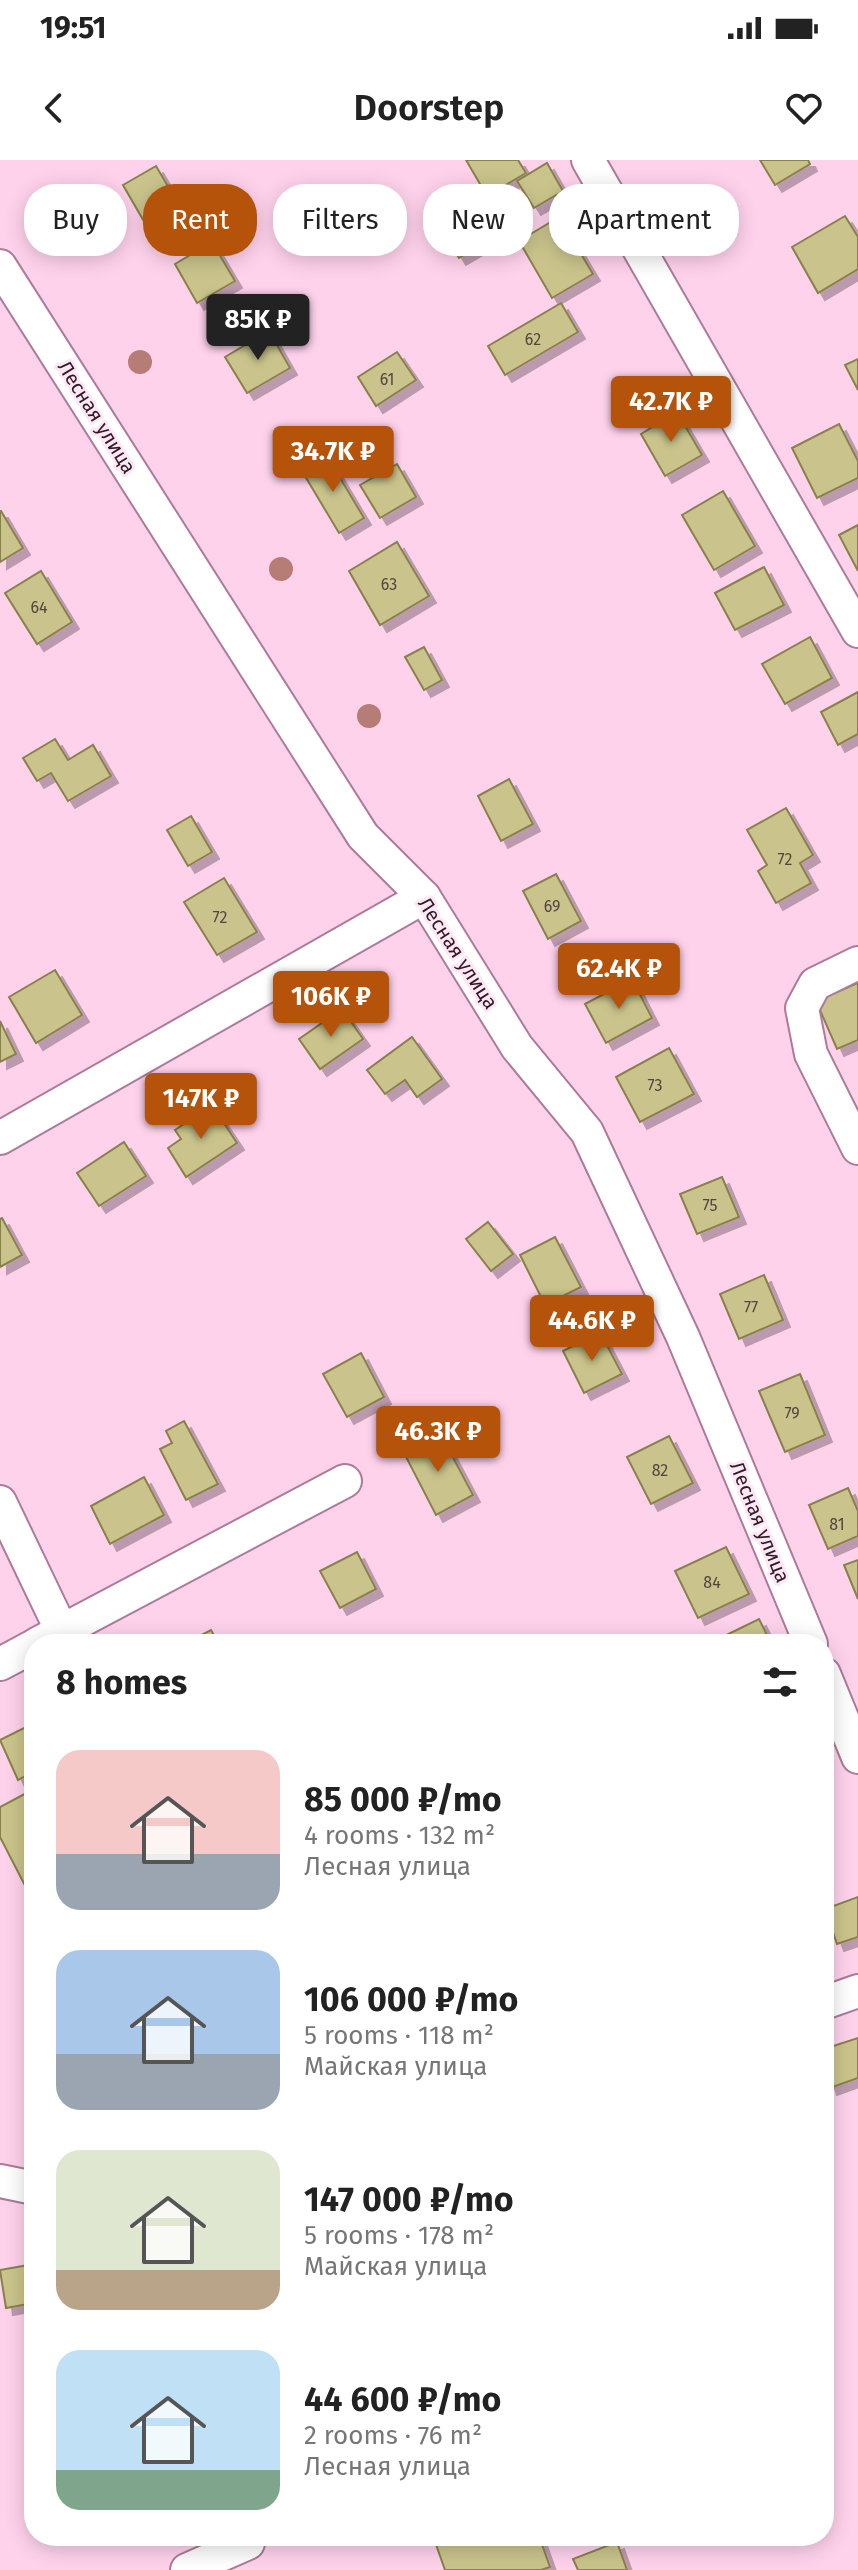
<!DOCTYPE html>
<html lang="en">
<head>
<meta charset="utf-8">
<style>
  :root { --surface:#fff; --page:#f6f6f6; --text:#222; --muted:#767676; --accent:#b45309 }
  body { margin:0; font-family:"Fira Sans",sans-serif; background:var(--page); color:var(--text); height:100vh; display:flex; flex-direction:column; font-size:30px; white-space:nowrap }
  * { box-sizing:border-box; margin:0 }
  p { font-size:26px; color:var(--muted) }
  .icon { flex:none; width:44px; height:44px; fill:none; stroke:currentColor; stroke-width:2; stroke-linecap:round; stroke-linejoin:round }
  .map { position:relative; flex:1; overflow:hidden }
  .side { position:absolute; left:24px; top:1474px; width:810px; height:912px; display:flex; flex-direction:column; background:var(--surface); border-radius:32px; box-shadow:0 4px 20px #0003 }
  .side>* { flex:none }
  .banner { position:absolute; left:24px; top:24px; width:810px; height:72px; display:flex; gap:16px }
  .price { position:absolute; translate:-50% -68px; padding:0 18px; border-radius:8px; background:var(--accent); color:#fff; font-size:26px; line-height:52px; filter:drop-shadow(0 2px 4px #0008) }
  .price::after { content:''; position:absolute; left:50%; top:48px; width:24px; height:18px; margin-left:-12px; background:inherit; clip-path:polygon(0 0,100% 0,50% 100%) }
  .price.selected { background:#222; color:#fff }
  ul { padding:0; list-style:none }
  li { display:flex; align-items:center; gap:24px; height:200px; padding:0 32px }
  li span { display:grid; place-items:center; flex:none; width:224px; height:160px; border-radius:24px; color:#555 }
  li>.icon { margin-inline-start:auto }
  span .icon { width:96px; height:96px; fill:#fffc; stroke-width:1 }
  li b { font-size:34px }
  h2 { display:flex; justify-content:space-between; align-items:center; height:96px; padding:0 32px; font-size:34px }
  .chip { padding:0 28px; border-radius:32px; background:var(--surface); box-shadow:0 4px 20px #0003; font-size:28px; line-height:72px }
  .chip.selected { background:var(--accent); color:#fff }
  .status { display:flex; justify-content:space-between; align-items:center; height:56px; padding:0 40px; background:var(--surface); direction:ltr }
  .status svg { height:22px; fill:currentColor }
  header { display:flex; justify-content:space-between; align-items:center; height:104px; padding:0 32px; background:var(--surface); font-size:36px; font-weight:600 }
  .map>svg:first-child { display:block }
</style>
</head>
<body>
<div class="status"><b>19:51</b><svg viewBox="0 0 49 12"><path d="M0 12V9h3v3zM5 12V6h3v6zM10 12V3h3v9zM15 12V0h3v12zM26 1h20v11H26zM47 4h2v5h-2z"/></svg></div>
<header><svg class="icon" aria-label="back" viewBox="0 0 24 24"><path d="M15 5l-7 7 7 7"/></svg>Doorstep<svg class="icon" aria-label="heart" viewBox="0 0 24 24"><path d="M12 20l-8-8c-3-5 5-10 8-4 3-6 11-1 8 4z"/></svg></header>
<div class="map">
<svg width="858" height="2410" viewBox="0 0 858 2410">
  <defs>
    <filter id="shadow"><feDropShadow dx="7" dy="7" stdDeviation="0" flood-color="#0004"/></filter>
  </defs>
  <rect width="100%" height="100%" fill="#ffd2ec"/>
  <g fill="#cac48c" stroke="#87814b" stroke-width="2" filter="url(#shadow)">
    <polygon points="466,0 518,0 526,13 487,36"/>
    <polygon points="760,0 808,0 810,4 775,25"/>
    <polygon points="547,3 563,31 534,48 517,21"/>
    <polygon points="156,6 186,57 153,77 123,25"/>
    <polygon points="496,37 513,66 459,98 442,69"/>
    <polygon points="845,56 858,77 858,109 818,133 792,87"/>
    <polygon points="559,57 593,114 552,138 519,81"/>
    <polygon points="212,82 235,121 197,143 175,104"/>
    <polygon points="561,143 578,172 505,215 488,186"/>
    <polygon points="269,171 290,208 247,233 225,197"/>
    <polygon points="397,192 416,220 376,246 358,217"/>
    <polygon points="858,199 858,230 845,205"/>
    <polygon points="677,252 702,295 665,316 641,274"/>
    <polygon points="839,264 858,301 858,318 817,338 792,288"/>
    <polygon points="327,296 364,358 339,373 302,311"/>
    <polygon points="397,304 416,337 380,358 360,325"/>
    <polygon points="723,331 755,386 714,410 682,355"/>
    <polygon points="1,351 23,388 0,402 0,351"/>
    <polygon points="858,365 858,411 839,375"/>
    <polygon points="397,382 429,436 380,465 349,411"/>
    <polygon points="764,407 784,445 735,470 715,433"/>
    <polygon points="41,411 72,462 37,484 5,433"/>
    <polygon points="810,477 832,518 785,544 762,504"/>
    <polygon points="424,487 442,520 424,530 405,497"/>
    <polygon points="858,532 858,574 838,585 821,552"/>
    <polygon points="55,579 68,600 93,585 111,616 68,641 51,613 37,621 23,598"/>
    <polygon points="509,619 533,664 501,681 478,636"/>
    <polygon points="786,648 813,695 800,703 811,723 776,743 758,711 767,705 747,670"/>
    <polygon points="191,656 212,692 188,706 167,670"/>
    <polygon points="556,714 581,761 548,779 523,731"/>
    <polygon points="224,718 257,772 217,795 184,742"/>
    <polygon points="55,810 82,855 36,883 9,837"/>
    <polygon points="632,819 652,858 606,883 585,844"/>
    <polygon points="858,823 858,880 837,889 816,841"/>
    <polygon points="342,849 363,879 320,909 299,879"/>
    <polygon points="0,861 16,894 0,902"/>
    <polygon points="412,877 442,919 417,937 405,920 385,934 367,910"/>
    <polygon points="669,888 694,934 640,962 616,917"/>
    <polygon points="212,945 237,983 186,1017 168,988 181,979 175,970"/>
    <polygon points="124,982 146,1016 99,1046 77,1013"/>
    <polygon points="722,1017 739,1057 697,1074 680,1034"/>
    <polygon points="2,1058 22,1095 0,1107 0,1059"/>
    <polygon points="488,1062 513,1094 491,1111 466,1079"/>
    <polygon points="555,1077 581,1127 545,1145 520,1095"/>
    <polygon points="764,1115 783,1160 739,1179 720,1134"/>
    <polygon points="600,1172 622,1214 584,1233 563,1191"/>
    <polygon points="361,1193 384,1237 347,1257 323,1214"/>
    <polygon points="800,1214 825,1275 785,1292 759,1231"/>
    <polygon points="184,1261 218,1324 186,1340 160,1289 172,1283 166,1271"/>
    <polygon points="440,1273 473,1335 436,1355 404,1293"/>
    <polygon points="669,1276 693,1323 651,1344 627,1297"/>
    <polygon points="144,1317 164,1355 110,1384 91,1346"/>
    <polygon points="848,1328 858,1351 858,1376 828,1389 809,1345"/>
    <polygon points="726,1387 749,1434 698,1458 675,1411"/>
    <polygon points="357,1392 376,1429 340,1448 320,1411"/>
    <polygon points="858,1400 858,1439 844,1405"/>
    <polygon points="759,1459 770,1481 763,1484 708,1484"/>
    <polygon points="211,1470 219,1484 184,1484"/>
    <polygon points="34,1563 34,1611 18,1620 0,1580"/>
    <polygon points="34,1629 34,1743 0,1677 0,1647"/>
    <polygon points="858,1737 858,1777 837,1784 825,1749"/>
    <polygon points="858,1878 858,1918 830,1928 824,1911 824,1889"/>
    <polygon points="34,2104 34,2143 6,2148 0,2110"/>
    <polygon points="433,2376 539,2376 550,2407 541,2410 445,2410"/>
    <polygon points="617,2382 627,2410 578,2410 573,2399"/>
  </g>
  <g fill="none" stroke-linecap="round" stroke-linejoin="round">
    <g stroke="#ad7b99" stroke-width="36">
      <g id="minor">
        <polyline points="588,0 858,471"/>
        <polyline points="0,106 363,676 424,737 517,887 587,972 683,1177 811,1484"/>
        <polyline points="858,803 815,824 802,848 811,894 858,988"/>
        <polyline points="0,978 424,737"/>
        <polyline points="0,1342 68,1484"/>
        <polyline points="37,1484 345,1321"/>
        <polyline points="0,1504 34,1486"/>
        <polyline points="824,1514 858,1597"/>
        <polyline points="824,1843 858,1831"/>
        <polyline points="0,2021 34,2028"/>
        <polyline points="187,2410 248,2383"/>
      </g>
    </g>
    <use href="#minor" stroke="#fff" stroke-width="32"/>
  </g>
  <g fill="#b67c76">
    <circle cx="72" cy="59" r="12"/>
    <circle cx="140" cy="202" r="12"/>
    <circle cx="281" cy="409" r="12"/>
    <circle cx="369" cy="556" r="12"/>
  </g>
  <g text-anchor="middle" stroke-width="6" stroke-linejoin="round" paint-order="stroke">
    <g font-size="16" fill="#554440">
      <text x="533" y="185">62</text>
      <text x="387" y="225">61</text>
      <text x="389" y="430">63</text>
      <text x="39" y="453">64</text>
      <text x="785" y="705">72</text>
      <text x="552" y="752">69</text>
      <text x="220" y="763">72</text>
      <text x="655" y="931">73</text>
      <text x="710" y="1051">75</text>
      <text x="751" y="1153">77</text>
      <text x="792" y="1259">79</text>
      <text x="660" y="1316">82</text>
      <text x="837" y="1370">81</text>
      <text x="712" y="1428">84</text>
    </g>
    <g font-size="20" fill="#2e1a26" stroke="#fee7f4">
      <text transform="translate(97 257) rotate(58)" y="7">Лесная улица</text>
      <text transform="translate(458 793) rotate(57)" y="7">Лесная улица</text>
      <text transform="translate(760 1362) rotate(68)" y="7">Лесная улица</text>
    </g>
  </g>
</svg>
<b class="price selected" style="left:258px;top:202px">85K ₽</b>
<b class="price" style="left:671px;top:284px">42.7K ₽</b>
<b class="price" style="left:333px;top:334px">34.7K ₽</b>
<b class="price" style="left:619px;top:851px">62.4K ₽</b>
<b class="price" style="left:331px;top:879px">106K ₽</b>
<b class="price" style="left:201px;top:981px">147K ₽</b>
<b class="price" style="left:592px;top:1203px">44.6K ₽</b>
<b class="price" style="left:438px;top:1314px">46.3K ₽</b>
<div class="banner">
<a class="chip">Buy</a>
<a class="chip selected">Rent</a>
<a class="chip">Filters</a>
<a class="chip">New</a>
<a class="chip">Apartment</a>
</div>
<section class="side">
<h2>8 homes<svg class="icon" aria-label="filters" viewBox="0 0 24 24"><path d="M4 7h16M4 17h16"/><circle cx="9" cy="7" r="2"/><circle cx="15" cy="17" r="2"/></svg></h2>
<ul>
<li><span style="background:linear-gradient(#f6c9c9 65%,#9aa5b1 0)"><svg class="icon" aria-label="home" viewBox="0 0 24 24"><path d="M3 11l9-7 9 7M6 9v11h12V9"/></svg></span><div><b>85 000 ₽/mo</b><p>4 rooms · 132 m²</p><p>Лесная улица</p></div></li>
<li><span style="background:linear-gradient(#a9c7e8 65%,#9aa5b1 0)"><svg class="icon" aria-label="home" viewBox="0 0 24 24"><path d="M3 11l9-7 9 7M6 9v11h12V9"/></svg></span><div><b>106 000 ₽/mo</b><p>5 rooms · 118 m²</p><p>Майская улица</p></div></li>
<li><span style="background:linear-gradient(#dfe7d0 75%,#b9a48a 0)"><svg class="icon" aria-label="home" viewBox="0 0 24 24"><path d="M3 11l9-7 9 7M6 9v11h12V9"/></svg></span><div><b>147 000 ₽/mo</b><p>5 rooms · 178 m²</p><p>Майская улица</p></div></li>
<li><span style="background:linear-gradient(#bfe0f5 75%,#7fa58c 0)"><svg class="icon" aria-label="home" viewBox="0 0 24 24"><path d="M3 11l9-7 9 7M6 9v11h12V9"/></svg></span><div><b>44 600 ₽/mo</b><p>2 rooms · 76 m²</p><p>Лесная улица</p></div></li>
</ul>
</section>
</div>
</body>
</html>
